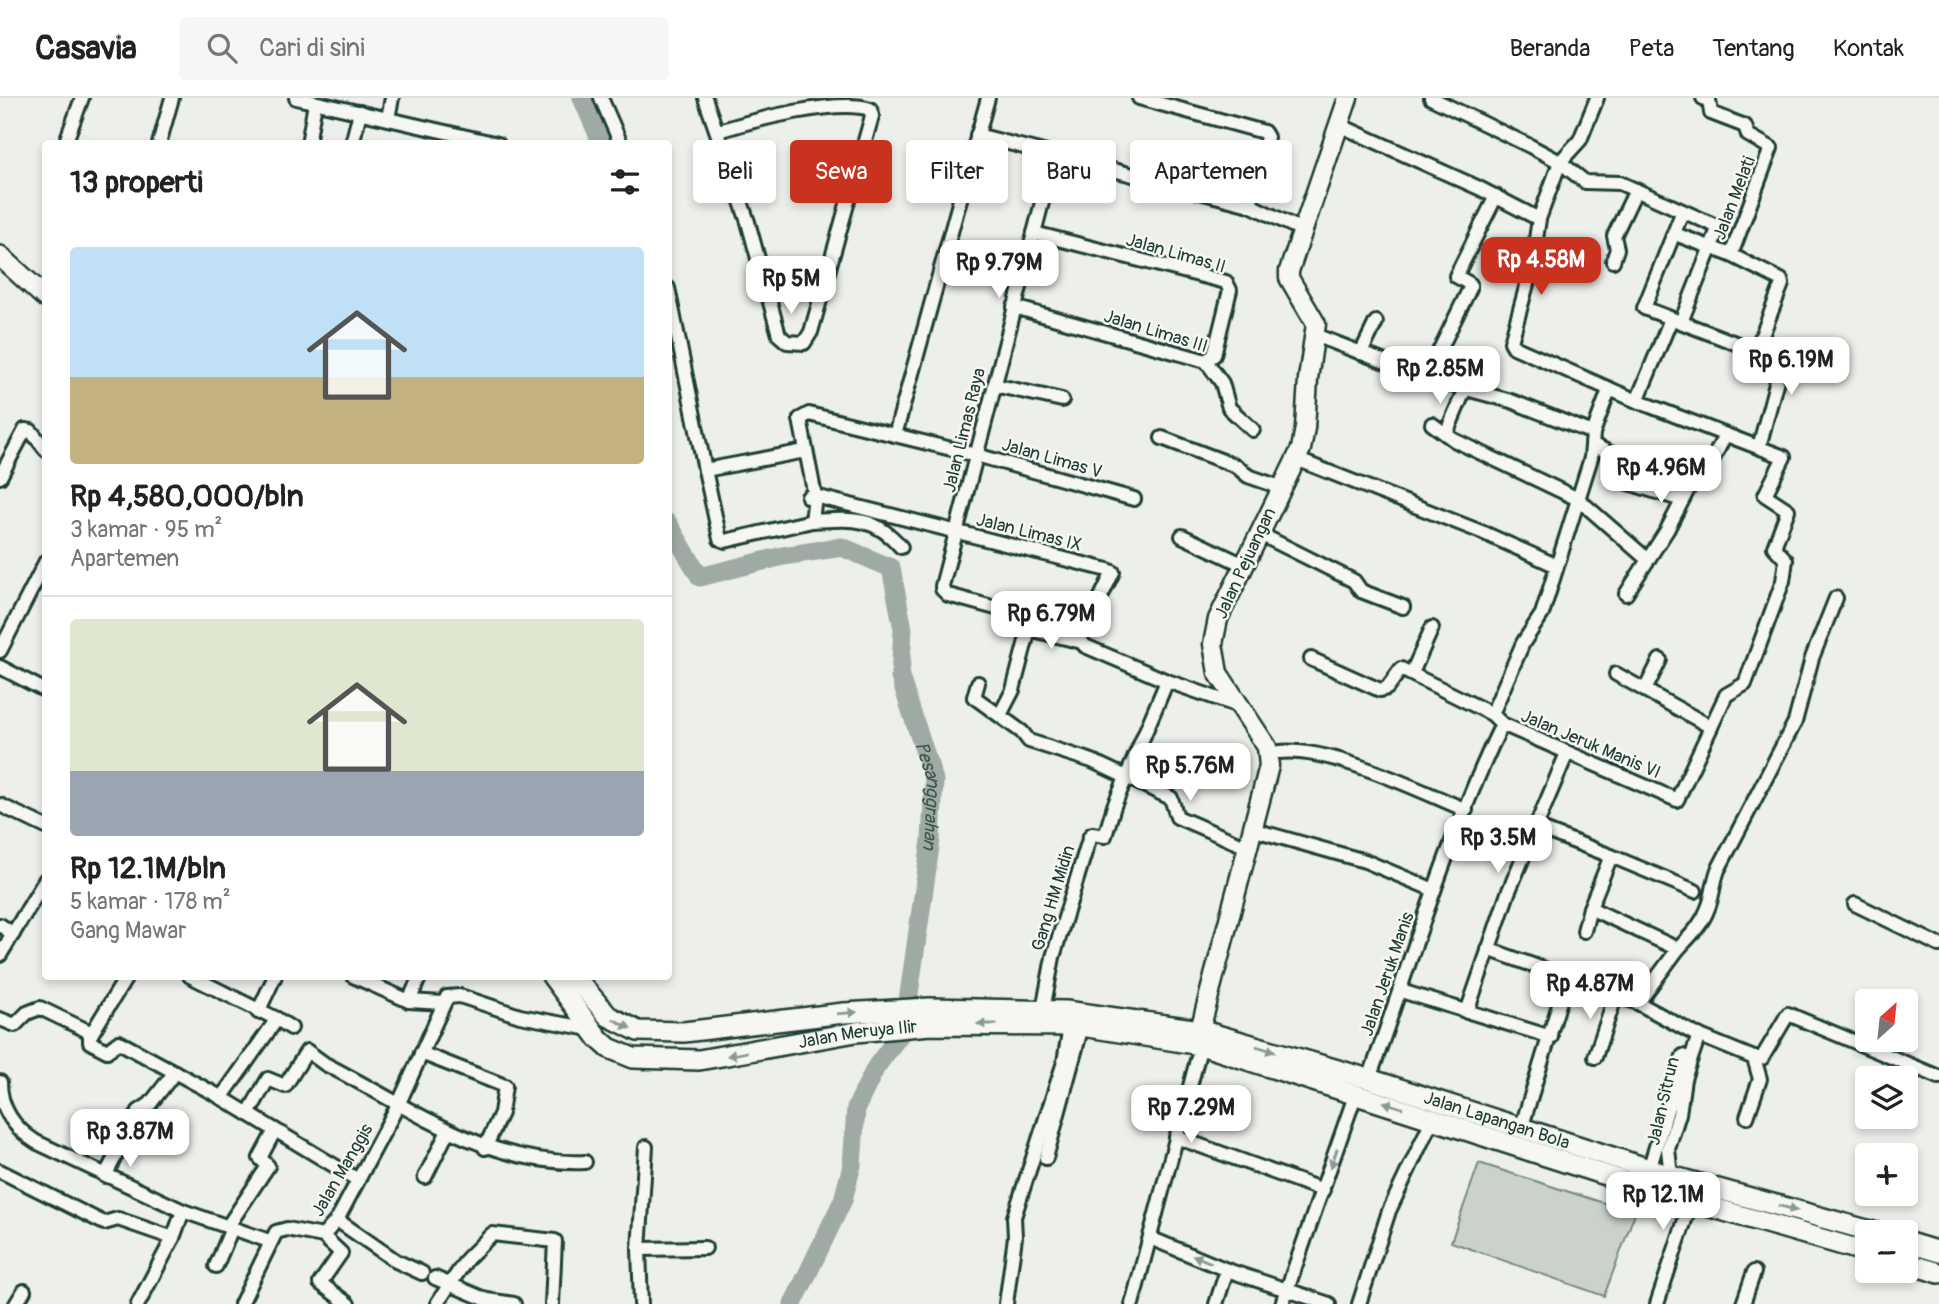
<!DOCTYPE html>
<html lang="id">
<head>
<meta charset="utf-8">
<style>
  :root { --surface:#fff; --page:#f6f6f6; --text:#222; --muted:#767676; --line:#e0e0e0; --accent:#c8321e }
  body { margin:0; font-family:Pangolin,sans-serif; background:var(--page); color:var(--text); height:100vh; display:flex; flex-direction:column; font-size:26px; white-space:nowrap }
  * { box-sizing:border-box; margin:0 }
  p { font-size:23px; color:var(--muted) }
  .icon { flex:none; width:38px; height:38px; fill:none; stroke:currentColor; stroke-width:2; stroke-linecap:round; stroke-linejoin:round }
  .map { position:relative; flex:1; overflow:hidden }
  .side { position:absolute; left:42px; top:42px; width:630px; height:840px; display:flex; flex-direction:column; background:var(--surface); border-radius:7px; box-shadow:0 4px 10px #0003 }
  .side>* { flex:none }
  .guide { position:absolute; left:693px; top:42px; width:665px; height:63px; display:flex; gap:14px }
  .needle { width:46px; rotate:27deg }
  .tools { position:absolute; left:1855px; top:891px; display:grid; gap:14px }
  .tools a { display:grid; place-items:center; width:63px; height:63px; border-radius:7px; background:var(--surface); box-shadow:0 4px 10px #0003; font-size:35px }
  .price { position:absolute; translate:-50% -60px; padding:0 16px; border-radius:14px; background:#fff; color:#222; font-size:23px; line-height:46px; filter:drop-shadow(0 2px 4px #0008) }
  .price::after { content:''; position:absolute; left:50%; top:42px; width:21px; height:16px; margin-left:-10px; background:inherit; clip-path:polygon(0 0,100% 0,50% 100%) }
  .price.selected { background:var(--accent); color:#fff }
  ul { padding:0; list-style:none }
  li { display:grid; align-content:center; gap:14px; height:371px; padding:0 28px }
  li+li { border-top:2px solid var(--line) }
  li span { display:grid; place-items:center; height:217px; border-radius:7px; color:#555 }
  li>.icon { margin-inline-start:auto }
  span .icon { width:126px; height:126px; fill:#fffc; stroke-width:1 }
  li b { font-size:30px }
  h2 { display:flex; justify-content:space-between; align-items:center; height:84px; padding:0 28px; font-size:30px }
  .tag { padding:0 24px; border-radius:7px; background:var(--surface); box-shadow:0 4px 10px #0003; font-size:24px; line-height:63px }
  .tag.selected { background:var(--accent); color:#fff }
  header { display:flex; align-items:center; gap:42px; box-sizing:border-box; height:98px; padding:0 35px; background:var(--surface); border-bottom:2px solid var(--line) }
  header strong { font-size:33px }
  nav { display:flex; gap:38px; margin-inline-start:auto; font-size:24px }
  .search { width:490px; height:63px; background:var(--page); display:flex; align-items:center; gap:18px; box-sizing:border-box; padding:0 24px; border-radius:7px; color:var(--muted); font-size:26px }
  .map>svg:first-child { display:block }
</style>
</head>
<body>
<header>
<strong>Casavia</strong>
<div class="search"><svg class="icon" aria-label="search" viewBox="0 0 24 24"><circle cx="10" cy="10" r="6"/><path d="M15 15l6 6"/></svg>Cari di sini</div>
<nav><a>Beranda</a><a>Peta</a><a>Tentang</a><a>Kontak</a></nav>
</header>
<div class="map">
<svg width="1939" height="1206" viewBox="0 0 1939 1206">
  <rect width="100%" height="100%" fill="#edefea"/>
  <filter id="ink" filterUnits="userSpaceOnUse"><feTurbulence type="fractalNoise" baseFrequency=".0143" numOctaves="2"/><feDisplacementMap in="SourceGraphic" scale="14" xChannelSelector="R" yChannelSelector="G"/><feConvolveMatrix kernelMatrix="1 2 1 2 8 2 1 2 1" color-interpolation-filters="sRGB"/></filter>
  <g filter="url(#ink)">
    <polygon fill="#cbd2cc" stroke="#758880" stroke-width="2" points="1479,1065 1635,1115 1604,1198 1451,1144"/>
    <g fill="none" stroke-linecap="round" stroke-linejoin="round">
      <g stroke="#9faaa4" stroke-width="19">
        <polyline points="582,0 602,46"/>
        <path id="s1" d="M 668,425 L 700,479 L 783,458 L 842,449 L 891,470 L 903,531 L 900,579 L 934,682 L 931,742 L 904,931 L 876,969 L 856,1010 L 852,1067 L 843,1102 L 793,1206"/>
      </g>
      <g stroke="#1f3d34" stroke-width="18">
        <g id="street">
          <polyline points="296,0 498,46"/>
          <polyline points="601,0 621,46"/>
          <path d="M 705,0 L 748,124 L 779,237 L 787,244 L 804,245 L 811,234 L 872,18 L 870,11 C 838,0 754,22 718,33"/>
          <polyline points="1139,0 1264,34 1267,39 1250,107"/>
          <polyline points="1431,0 1530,48 1560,64 1585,84 1620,85 1716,128 1718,131 1681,224"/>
          <polyline points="1597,0 1580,42 1560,64 1539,121 1532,168 1511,244 1514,249 1637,303 1784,359 1765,397 1788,412 1774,449 1786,462 1783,483 1745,586 1726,597 1677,702 1502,626 1492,616 1523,545 1542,516 1591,360 1593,335 1609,292"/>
          <polyline points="1703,0 1709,2 1711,15 1745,28 1748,37 1771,50 1731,157"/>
          <polyline points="388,20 392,0"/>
          <polyline points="1339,27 1479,90 1539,121"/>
          <polyline points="977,37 1250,107 1302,132"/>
          <polyline points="65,46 82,0"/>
          <polyline points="159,46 172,0"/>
          <polyline points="308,46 315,5"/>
          <polyline points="352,46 360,14"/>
          <polyline points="1682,115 1644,210 1782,263 1759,349"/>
          <polyline points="1034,135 1226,184 1230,192 1214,257 1206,263"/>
          <polyline points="1675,136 1731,157 1781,182 1782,186 1756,253"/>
          <polyline points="1613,163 1617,151 1614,138 1636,92"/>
          <polyline points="668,190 705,372"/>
          <polyline points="1014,209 1206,263 1222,285 1229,310 1253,332"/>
          <polyline points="1315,237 1426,280 1511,303 1593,335"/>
          <polyline points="1361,255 1376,224"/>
          <polyline points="1426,280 1470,190 1470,186 1456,178 1496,98"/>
          <polyline points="994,287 1062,302"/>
          <polyline points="1637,303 1671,221"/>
          <polyline points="800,321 815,398 812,423 725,443 720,441 705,372 800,354"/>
          <polyline points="800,321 809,316 976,357 1134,401"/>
          <polyline points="1432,326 1454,342 1578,401 1648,462"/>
          <polyline points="1446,336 1464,293"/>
          <polyline points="895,337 988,0"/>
          <polyline points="1162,340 1236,368 1248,378 1280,389"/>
          <polyline points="1593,347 1610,355"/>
          <polyline points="1296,361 1484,435 1555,467"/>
          <polyline points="0,379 25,332 31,333 46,352"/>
          <polyline points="1619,382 1682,402"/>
          <path d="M 808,399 L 815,398 L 1108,472 L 1113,474 L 1084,534 L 948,497 L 942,491 L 942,488 C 980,345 1017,201 1054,58"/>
          <path d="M 812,423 C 850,421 874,417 901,449"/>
          <polyline points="1258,435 1354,483 1361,493 1403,509"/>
          <polyline points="1182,438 1242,466"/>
          <polyline points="1626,496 1667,432 1696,376 1705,377 1725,337"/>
          <polyline points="0,553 46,463"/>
          <polyline points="1311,561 1380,592 1387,590 1401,571 1492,616"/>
          <polyline points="0,569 46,593"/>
          <polyline points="1412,575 1432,530"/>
          <polyline points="1616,576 1711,629"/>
          <polyline points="978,585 974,599 1022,634 1029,643 1092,663 1171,700 1177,719 1247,749"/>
          <polyline points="1645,592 1660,562"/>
          <polyline points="1000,617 1013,592 1029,531 1082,544 1085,548 1167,583 1236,607"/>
          <path d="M 1269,656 C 1318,642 1418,692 1466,712"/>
          <polyline points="0,707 46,729"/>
          <polyline points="1536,729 1611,758 1590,810 1678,851 1638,905"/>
          <polyline points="1251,731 1365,763 1434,792"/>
          <polyline points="1611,758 1695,793"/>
          <polyline points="1855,806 1939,847"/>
          <polyline points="0,827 13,836"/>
          <polyline points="1584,833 1590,810"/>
          <polyline points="1488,851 1638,905 1693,935 1754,960 1762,960 1788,916 1939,979"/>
          <path d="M 1678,851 C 1690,838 1702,827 1708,810 C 1713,799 1713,785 1718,772 L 1795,624 L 1812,560 L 1836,500"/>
          <polyline points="0,857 46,781"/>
          <polyline points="127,878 90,938 90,944 107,953 119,944 130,950 217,997 358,1082"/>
          <polyline points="190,878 277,921 221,1000"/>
          <polyline points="353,878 409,903 443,905"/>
          <polyline points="1401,893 1551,939"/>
          <polyline points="409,903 420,878"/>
          <polyline points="1043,912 1053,859 1090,738 1092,736 1105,738 1114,708 1167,583"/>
          <polyline points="258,914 275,878"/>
          <polyline points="1467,914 1508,795 1567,655"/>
          <polyline points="0,921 15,927 27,915 40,910 92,935"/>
          <polyline points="277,921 291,930"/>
          <polyline points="421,955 505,988 501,1015 485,1050"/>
          <polyline points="1595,959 1616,897"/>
          <path d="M 1369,981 C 1411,863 1447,740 1502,626"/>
          <path d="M 0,984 C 0,1010 14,1030 36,1044 L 183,1113 L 269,1143"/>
          <path d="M 248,1016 L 268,981 L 285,988 L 307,953 L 325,966 C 410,1009 486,1068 585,1064"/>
          <polyline points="1747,1019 1760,981 1754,960"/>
          <polyline points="1521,1031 1567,880"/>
          <polyline points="1176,1039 1323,1092"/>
          <polyline points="1046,1060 1082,928"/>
          <polyline points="1649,1072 1683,958"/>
          <polyline points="0,1073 104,1125 118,1121 173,1140"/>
          <polyline points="105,1078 139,1013 150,1006 175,974"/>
          <polyline points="1671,1078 1668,1051 1679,1016 1684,981 1699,937"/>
          <polyline points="425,1079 448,1033"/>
          <polyline points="337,1122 396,1163 422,1175"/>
          <polyline points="228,1128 268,1068 260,1060 275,1032"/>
          <polyline points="323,1138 341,1155 320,1185 348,1206"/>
          <polyline points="1150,1140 1227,1172 1329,1206"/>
          <polyline points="639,1151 705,1150"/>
          <polyline points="216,1168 232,1130"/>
          <polyline points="435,1180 487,1202 514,1206"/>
          <polyline points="438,1204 467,1161 492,1136 555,1143 552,1206"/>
          <polyline points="16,1206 24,1193"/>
          <polyline points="138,1206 173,1140 183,1113"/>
          <polyline points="241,1206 276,1134 287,1131 323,1138 337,1122 399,1005 447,899 460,898 520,918 590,931"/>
          <polyline points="641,1206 639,1151 646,1049"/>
          <polyline points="1006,1206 1015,1139 1014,1119 1064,964 1070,928"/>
          <polyline points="1132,1206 1201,947"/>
          <polyline points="1216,1206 1227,1172"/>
          <polyline points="1282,1206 1356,995"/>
          <polyline points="1359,1206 1389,1113 1433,1020"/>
          <polyline points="1657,1206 1691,1104"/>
          <polyline points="1743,1206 1754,1174"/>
        </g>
      </g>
      <g stroke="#1f3d34" stroke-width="23">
        <polyline id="secondary" points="1200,932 1269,668 1267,649 1218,575 1213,546 1218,521 1301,351 1305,330 1308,281 1316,226 1289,180 1289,173 1348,0"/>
      </g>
      <g stroke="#1f3d34" stroke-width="24">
        <g id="primary">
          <polyline points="0,158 46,200"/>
          <path id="s2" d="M 552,878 L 599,941 L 609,950 L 633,960 L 699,962 L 856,934 L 930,927 L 1082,928 L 1201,947 L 1655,1093 L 1867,1154"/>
          <path id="s3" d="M 574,878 L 608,918 L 638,933 L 684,934 L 844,915 L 929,910 L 1066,913 L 1200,932 L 1369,981 L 1671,1078 L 1874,1134"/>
          <polyline points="1906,1144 1939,1154"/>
          <polyline points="1906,1165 1939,1175"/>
        </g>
      </g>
      <use href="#street" stroke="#f6f6f2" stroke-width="12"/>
      <use href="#secondary" stroke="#f6f6f2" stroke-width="18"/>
      <use href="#primary" stroke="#f6f6f2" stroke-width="19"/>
    </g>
    <defs><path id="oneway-solid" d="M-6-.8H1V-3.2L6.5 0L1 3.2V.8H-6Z" transform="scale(1.75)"/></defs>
    <g fill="#8a9a93">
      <use href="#oneway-solid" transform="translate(847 915) rotate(-5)"/>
      <use href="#oneway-solid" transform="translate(622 926) rotate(28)"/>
      <use href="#oneway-solid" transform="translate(987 926) rotate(180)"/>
      <use href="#oneway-solid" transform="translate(1266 951) rotate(16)"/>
      <use href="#oneway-solid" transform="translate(737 956) rotate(169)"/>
      <use href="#oneway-solid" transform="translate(1393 1007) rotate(-162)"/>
      <use href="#oneway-solid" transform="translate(1334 1060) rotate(109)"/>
      <use href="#oneway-solid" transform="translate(1788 1110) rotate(15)"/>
      <use href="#oneway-solid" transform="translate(1202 1161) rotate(-157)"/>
    </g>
  </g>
  <g text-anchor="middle" stroke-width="5" stroke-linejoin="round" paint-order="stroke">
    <g font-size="18" fill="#1f3d34" stroke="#f6f6f2">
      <text transform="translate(1734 100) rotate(-69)" y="6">Jalan Melati</text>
      <text transform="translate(1176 155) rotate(16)" y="6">Jalan Limas II</text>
      <text transform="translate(1156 233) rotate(17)" y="6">Jalan Limas III</text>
      <text transform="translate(964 332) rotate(-76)" y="6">Jalan Limas Raya</text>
      <text transform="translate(1052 360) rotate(16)" y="6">Jalan Limas V</text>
      <text transform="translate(1029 434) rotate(14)" y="6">Jalan Limas IX</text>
      <text transform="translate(1245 465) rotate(-65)" y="6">Jalan Pejuangan</text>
      <text transform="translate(1591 646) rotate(23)" y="6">Jalan Jeruk Manis VI</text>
      <text transform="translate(1053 800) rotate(-73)" y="6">Gang HM Midin</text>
      <text transform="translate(1387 876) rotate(-71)" y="6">Jalan Jeruk Manis</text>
      <text dy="6" stroke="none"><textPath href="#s2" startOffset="345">Jalan Meruya Ilir</textPath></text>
      <text transform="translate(1663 1003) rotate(-77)" y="6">Jalan Sitrun</text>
      <text dy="6" stroke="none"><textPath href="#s3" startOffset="961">Jalan Lapangan Bola</textPath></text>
      <text transform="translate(342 1072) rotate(-60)" y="6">Jalan Manggis</text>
    </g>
    <g font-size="19" font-style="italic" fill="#3f5850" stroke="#f6f6f2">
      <text dy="7" stroke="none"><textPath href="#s1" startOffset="495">Pesanggrahan</textPath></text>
    </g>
  </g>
</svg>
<div class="tools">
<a><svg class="needle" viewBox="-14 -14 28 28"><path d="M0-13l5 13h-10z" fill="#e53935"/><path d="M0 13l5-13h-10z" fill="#767676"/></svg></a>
<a><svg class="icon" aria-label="layers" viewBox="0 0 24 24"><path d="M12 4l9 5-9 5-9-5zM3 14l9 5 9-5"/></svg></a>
<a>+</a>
<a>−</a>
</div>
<b class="price selected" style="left:1541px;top:199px">Rp 4.58M</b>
<b class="price" style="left:999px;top:202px">Rp 9.79M</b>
<b class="price" style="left:791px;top:218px">Rp 5M</b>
<b class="price" style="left:1791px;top:299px">Rp 6.19M</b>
<b class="price" style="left:1440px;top:308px">Rp 2.85M</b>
<b class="price" style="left:1661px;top:407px">Rp 4.96M</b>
<b class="price" style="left:1051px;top:553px">Rp 6.79M</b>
<b class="price" style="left:1190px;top:705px">Rp 5.76M</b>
<b class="price" style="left:1498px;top:777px">Rp 3.5M</b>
<b class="price" style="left:1590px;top:923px">Rp 4.87M</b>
<b class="price" style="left:1191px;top:1047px">Rp 7.29M</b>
<b class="price" style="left:130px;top:1071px">Rp 3.87M</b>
<b class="price" style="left:1663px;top:1134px">Rp 12.1M</b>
<div class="guide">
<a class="tag">Beli</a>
<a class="tag selected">Sewa</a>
<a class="tag">Filter</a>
<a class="tag">Baru</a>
<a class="tag">Apartemen</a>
</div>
<section class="side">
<h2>13 properti<svg class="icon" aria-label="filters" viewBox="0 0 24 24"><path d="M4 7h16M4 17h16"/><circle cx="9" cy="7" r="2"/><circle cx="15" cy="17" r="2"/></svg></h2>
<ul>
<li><span style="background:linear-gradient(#bfe0f5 60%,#c2b280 0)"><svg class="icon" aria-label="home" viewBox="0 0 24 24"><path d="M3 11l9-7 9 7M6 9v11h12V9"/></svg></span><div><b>Rp 4,580,000/bln</b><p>3 kamar · 95 m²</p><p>Apartemen</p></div></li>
<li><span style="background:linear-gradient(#dfe7d0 70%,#9aa5b1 0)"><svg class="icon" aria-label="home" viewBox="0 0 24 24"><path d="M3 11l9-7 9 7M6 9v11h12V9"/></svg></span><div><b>Rp 12.1M/bln</b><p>5 kamar · 178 m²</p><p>Gang Mawar</p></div></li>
</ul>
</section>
</div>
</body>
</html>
